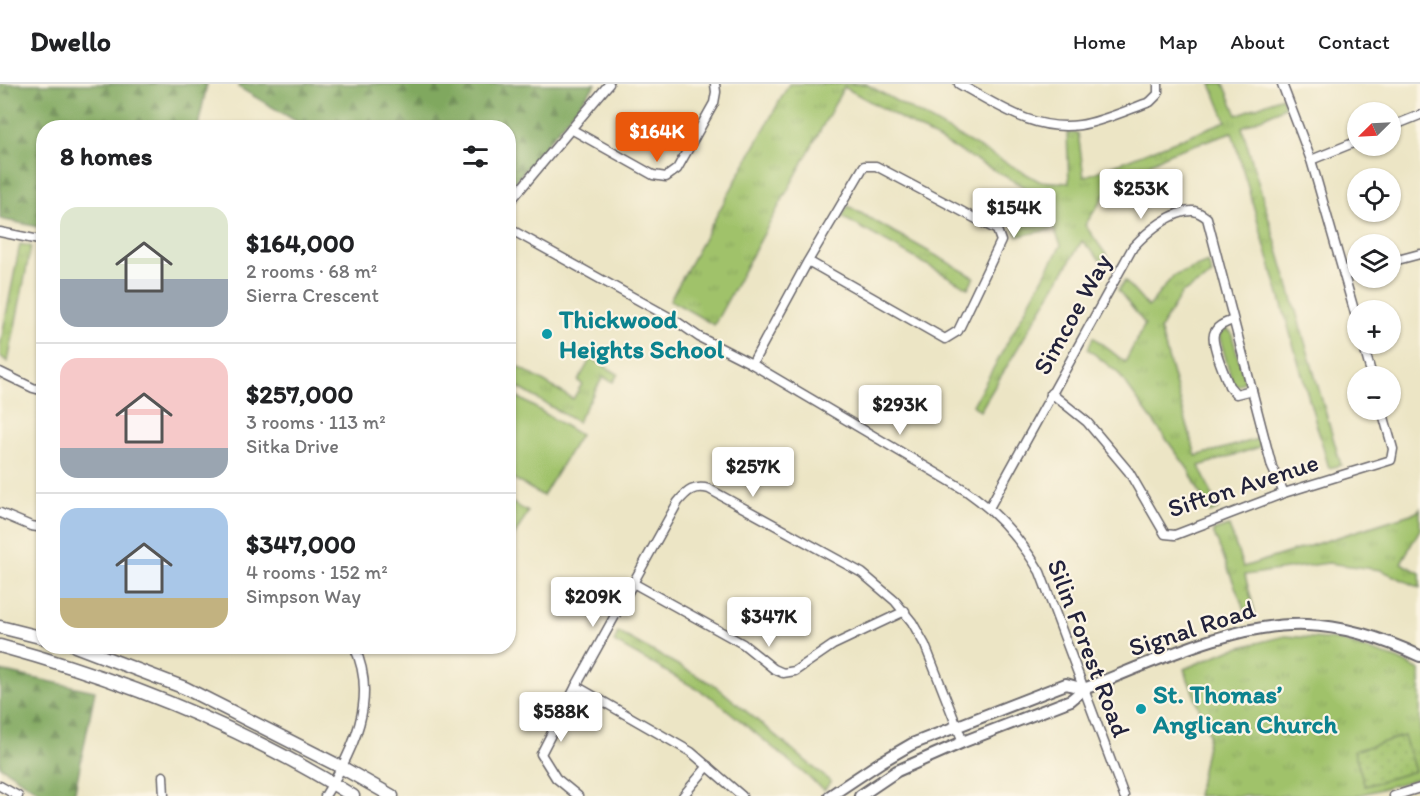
<!DOCTYPE html>
<html lang="en">
<head>
<meta charset="utf-8">
<style>
  :root { --surface:#fff; --page:#f6f6f6; --text:#202124; --muted:#757577; --line:#e0e0e0; --accent:#ea580c }
  body { margin:0; font-family:Itim,sans-serif; background:var(--page); color:var(--text); height:100vh; display:flex; flex-direction:column; font-size:22px; white-space:nowrap }
  * { box-sizing:border-box; margin:0 }
  p { font-size:20px; color:var(--muted) }
  .icon { flex:none; width:33px; height:33px; fill:none; stroke:currentColor; stroke-width:2; stroke-linecap:round; stroke-linejoin:round }
  .map { position:relative; flex:1; overflow:hidden }
  .side { position:absolute; left:36px; top:36px; width:480px; height:534px; display:flex; flex-direction:column; background:var(--surface); border-radius:24px; box-shadow:0 2px 4px #0004 }
  .side>* { flex:none }
  .needle { width:39px; rotate:246deg }
  .fabs { position:absolute; left:1347px; top:18px; display:grid; gap:12px }
  .fabs a { display:grid; place-items:center; width:54px; height:54px; border-radius:50%; background:var(--surface); box-shadow:0 2px 4px #0004; font-size:30px }
  .price { position:absolute; translate:-50% -51px; padding:0 14px; border-radius:6px; background:#fff; color:#222; font-size:20px; line-height:39px; filter:drop-shadow(0 2px 3px #0008) }
  .price::after { content:''; position:absolute; left:50%; top:36px; width:18px; height:14px; margin-left:-9px; background:inherit; clip-path:polygon(0 0,100% 0,50% 100%) }
  .price.selected { background:var(--accent); color:#fff }
  ul { padding:0; list-style:none }
  li { display:flex; align-items:center; gap:18px; height:150px; padding:0 24px }
  li+li { border-top:2px solid var(--line) }
  li span { display:grid; place-items:center; flex:none; width:168px; height:120px; border-radius:18px; color:#555 }
  li>.icon { margin-inline-start:auto }
  span .icon { width:72px; height:72px; fill:#fffc; stroke-width:1 }
  li b { font-size:26px }
  h2 { display:flex; justify-content:space-between; align-items:center; height:72px; padding:0 24px; font-size:26px }
  header { display:flex; align-items:center; gap:36px; box-sizing:border-box; height:84px; padding:0 30px; background:var(--surface); border-bottom:2px solid var(--line) }
  header strong { font-size:28px }
  nav { display:flex; gap:33px; margin-inline-start:auto; font-size:21px }
  .map>svg:first-child { display:block }
</style>
</head>
<body>
<header>
<strong>Dwello</strong>
<nav><a>Home</a><a>Map</a><a>About</a><a>Contact</a></nav>
</header>
<div class="map">
<svg width="1420" height="712" viewBox="0 0 1420 712">
  <defs>
    <pattern id="forest-firs" width="22" height="20" patternUnits="userSpaceOnUse" patternTransform="scale(1.5)"><rect width="22" height="20" fill="#80a85f"/><path d="M5 1l3.5 6h-7zM16 11l3.5 6h-7z" fill="#688850"/></pattern>
    <pattern id="park-tufts" width="24" height="20" patternUnits="userSpaceOnUse" patternTransform="scale(1.5)"><rect width="24" height="20" fill="#a0c26b"/><path d="M3 7l-1-3M5 7V3M7 7l1-3M15 17l-1-3M17 17v-4M19 17l1-3" fill="none" stroke="#8aa65e"/></pattern>
    <pattern id="garden-dots" width="8" height="8" patternUnits="userSpaceOnUse" patternTransform="scale(1.5)"><rect width="8" height="8" fill="#a0c26b"/><path d="M2 2h.1M6 6h.1" fill="none" stroke="#8aa65e" stroke-width="1.8" stroke-linecap="round"/></pattern>
  </defs>
  <rect width="100%" height="100%" fill="#fcf5e5"/>
  <filter id="ink" filterUnits="userSpaceOnUse"><feTurbulence type="fractalNoise" baseFrequency=".0167" numOctaves="2"/><feDisplacementMap in="SourceGraphic" scale="12" xChannelSelector="R" yChannelSelector="G"/><feConvolveMatrix kernelMatrix="1 2 1 2 8 2 1 2 1" color-interpolation-filters="sRGB"/></filter>
  <filter id="wash" filterUnits="userSpaceOnUse"><feTurbulence type="fractalNoise" baseFrequency=".008" numOctaves="4" result="noise"/><feDisplacementMap in="SourceGraphic" scale="24" xChannelSelector="R" yChannelSelector="G"/><feGaussianBlur stdDeviation="1.35" result="paint"/><feColorMatrix in="noise" values="0 0 0 0 0 0 0 0 0 0 0 0 0 0 0 0 0 1.4 0 .05"/><feComposite in="paint" operator="in"/></filter>
  <g filter="url(#wash)">
    <rect width="100%" height="100%" fill="#ece5c5"/>
    <g fill="#a0c26b" stroke="#617253" stroke-width="1.5">
      <polygon points="1226,245 1231,248 1245,297 1238,302 1233,300 1219,251"/>
      <polygon points="508,307 580,351 543,412 509,392"/>
      <polygon points="509,417 528,428 509,461"/>
    </g>
    <g fill="url(#forest-firs)" stroke="#51654d" stroke-width="1.5">
      <polygon points="0,0 207,0 198,43 44,44 43,144 0,135"/>
      <polygon points="239,0 596,0 512,101 509,102 508,44 306,43 238,3"/>
      <polygon points="0,587 95,607 74,712 45,712 0,682"/>
    </g>
    <g fill="url(#park-tufts)" stroke="#617253" stroke-width="1.5">
      <polygon points="789,0 866,0 1039,97 1069,99 1067,49 1078,49 1084,93 1226,37 1211,0 1224,0 1237,31 1282,13 1285,23 1242,43 1341,381 1329,384 1232,48 1170,69 1113,99 1085,141 1110,176 1106,182 1082,157 980,327 973,321 1061,161 1054,145 1018,152 1014,142 1050,132 1046,115 844,3 714,241 670,216"/>
      <polygon points="848,122 974,193 968,204 842,133"/>
      <polygon points="20,160 31,162 8,278 0,272 0,262"/>
      <polygon points="1208,178 1212,191 1182,209 1160,245 1196,372 1258,355 1260,363 1199,382 1219,425 1210,429 1188,385 1118,289 1088,265 1093,253 1125,278 1145,240 1118,206 1125,197 1148,223 1173,192"/>
      <polygon points="591,274 618,290 613,298 603,293 577,338 509,298 509,277 573,315 582,300 578,297"/>
      <polygon points="1420,424 1420,445 1401,479 1420,489 1420,504 1381,486 1328,479 1245,491 1255,529 1246,530 1213,447 1229,442 1243,483 1417,428"/>
      <polygon points="618,548 716,602 831,698 824,706 713,614 614,558"/>
      <polygon points="1285,552 1338,556 1397,575 1420,586 1420,694 1356,712 1197,712 1209,650 1184,585 1229,566"/>
    </g>
    <polygon fill="url(#garden-dots)" stroke="#617253" stroke-width="1.5" points="1404,652 1415,687 1365,702 1354,667"/>
  </g>
  <g filter="url(#ink)">
    <g fill="none" stroke-linecap="round" stroke-linejoin="round">
      <g stroke="#69666b" stroke-width="11">
        <g id="minor">
          <path d="M 959,0 C 998,21 1034,48 1080,41 C 1101,38 1130,25 1150,18 L 1158,10 L 1158,0"/>
          <polyline points="1282,0 1311,76 1358,240"/>
          <polyline points="1390,43 1420,31"/>
          <polyline points="571,45 653,91 666,93 677,85 714,19 716,8 715,0"/>
          <polyline points="1311,76 1358,57"/>
          <polyline points="508,120 609,0"/>
          <path d="M 508,144 L 676,237 L 699,253 L 752,280 L 965,406 C 997,428 1020,454 1040,488 L 1124,712"/>
          <polyline points="0,148 44,157"/>
          <polyline points="1390,178 1420,170"/>
          <polyline points="1344,191 1358,187"/>
          <path d="M 1233,236 C 1226,239 1217,241 1214,250 C 1211,260 1225,291 1229,302 L 1236,310 L 1252,306"/>
          <polyline points="1363,260 1372,292"/>
          <polyline points="752,280 808,177 864,82 876,82 997,146 1001,157 958,247 945,255 808,177"/>
          <polyline points="0,288 33,304 44,307"/>
          <polyline points="1051,309 1087,338 1129,388 1165,450 1175,451 1284,409 1391,376 1393,365 1382,326"/>
          <path d="M 989,424 L 1133,163 C 1146,149 1173,125 1194,127 C 1199,128 1203,131 1207,134 L 1272,383 L 1284,409"/>
          <polyline points="0,429 31,442 44,444"/>
          <polyline points="633,499 743,560 774,585 783,589 795,587 833,561 905,527"/>
          <polyline points="576,602 691,668 742,712"/>
          <polyline points="163,692 164,712"/>
          <polyline points="0,702 18,712"/>
          <path d="M 325,712 C 353,667 379,615 354,562"/>
          <path d="M 578,712 L 556,694 L 541,670 L 576,602 L 678,418 C 687,407 694,401 709,405 L 862,489 L 895,517 L 912,538 L 925,561 L 963,658"/>
          <polyline points="683,712 708,682"/>
          <polyline points="1394,712 1420,704"/>
        </g>
      </g>
      <g stroke="#69666b" stroke-width="14">
        <g id="tertiary">
          <polyline points="830,712 881,678 912,660 1066,600 1084,605"/>
          <path d="M 860,712 L 897,687 L 963,658 L 1071,616 L 1084,605 C 1151,579 1234,538 1306,541 C 1346,542 1384,555 1420,572"/>
        </g>
      </g>
      <g stroke="#69666b" stroke-width="15">
        <g id="secondary">
          <polyline points="0,543 44,554"/>
          <path d="M 0,562 C 125,596 243,643 353,712"/>
          <polyline points="75,562 185,604 341,683 392,712"/>
        </g>
      </g>
      <use href="#minor" stroke="#fff" stroke-width="8"/>
      <use href="#tertiary" stroke="#fff" stroke-width="10"/>
      <use href="#secondary" stroke="#fff" stroke-width="12"/>
    </g>
  </g>
  <g fill="#0f9aa8" stroke="#fcf5e5" stroke-width="2">
    <circle cx="547" cy="250" r="6"/>
    <circle cx="1141" cy="625" r="6"/>
  </g>
  <g text-anchor="middle" stroke-width="4.5" stroke-linejoin="round" paint-order="stroke">
    <g font-size="26" fill="#22223b" stroke="#fcf5e5">
      <text transform="translate(1072 230) rotate(-61)" y="9">Simcoe Way</text>
      <text transform="translate(1243 401) rotate(-18)" y="9">Sifton Avenue</text>
      <text transform="translate(1192 544) rotate(-18)" y="9">Signal Road</text>
      <text transform="translate(1089 564) rotate(69)" y="9">Silin Forest Road</text>
    </g>
    <g font-size="26" font-weight="bold" fill="#0d838f" stroke="#fcf5e5" text-anchor="start">
      <text x="559" y="244">Thickwood<tspan x="559" dy="30">Heights School</tspan></text>
      <text x="1153" y="619">St. Thomas’<tspan x="1153" dy="30">Anglican Church</tspan></text>
    </g>
  </g>
</svg>
<div class="fabs">
<a><svg class="needle" viewBox="-14 -14 28 28"><path d="M0-13l5 13h-10z" fill="#e53935"/><path d="M0 13l5-13h-10z" fill="#757577"/></svg></a>
<a><svg class="icon" aria-label="locate" viewBox="0 0 24 24"><circle cx="12" cy="12" r="6"/><path d="M12 2v4M12 18v4M2 12h4M18 12h4"/></svg></a>
<a><svg class="icon" aria-label="layers" viewBox="0 0 24 24"><path d="M12 4l9 5-9 5-9-5zM3 14l9 5 9-5"/></svg></a>
<a>+</a>
<a>−</a>
</div>
<b class="price selected" style="left:657px;top:79px">$164K</b>
<b class="price" style="left:1141px;top:136px">$253K</b>
<b class="price" style="left:1014px;top:155px">$154K</b>
<b class="price" style="left:900px;top:352px">$293K</b>
<b class="price" style="left:753px;top:414px">$257K</b>
<b class="price" style="left:593px;top:544px">$209K</b>
<b class="price" style="left:769px;top:564px">$347K</b>
<b class="price" style="left:561px;top:659px">$588K</b>
<section class="side">
<h2>8 homes<svg class="icon" aria-label="filters" viewBox="0 0 24 24"><path d="M4 7h16M4 17h16"/><circle cx="9" cy="7" r="2"/><circle cx="15" cy="17" r="2"/></svg></h2>
<ul>
<li><span style="background:linear-gradient(#dfe7d0 60%,#9aa5b1 0)"><svg class="icon" aria-label="home" viewBox="0 0 24 24"><path d="M3 11l9-7 9 7M6 9v11h12V9"/></svg></span><div><b>$164,000</b><p>2 rooms · 68 m²</p><p>Sierra Crescent</p></div></li>
<li><span style="background:linear-gradient(#f6c9c9 75%,#9aa5b1 0)"><svg class="icon" aria-label="home" viewBox="0 0 24 24"><path d="M3 11l9-7 9 7M6 9v11h12V9"/></svg></span><div><b>$257,000</b><p>3 rooms · 113 m²</p><p>Sitka Drive</p></div></li>
<li><span style="background:linear-gradient(#a9c7e8 75%,#c2b280 0)"><svg class="icon" aria-label="home" viewBox="0 0 24 24"><path d="M3 11l9-7 9 7M6 9v11h12V9"/></svg></span><div><b>$347,000</b><p>4 rooms · 152 m²</p><p>Simpson Way</p></div></li>
</ul>
</section>
</div>
</body>
</html>
